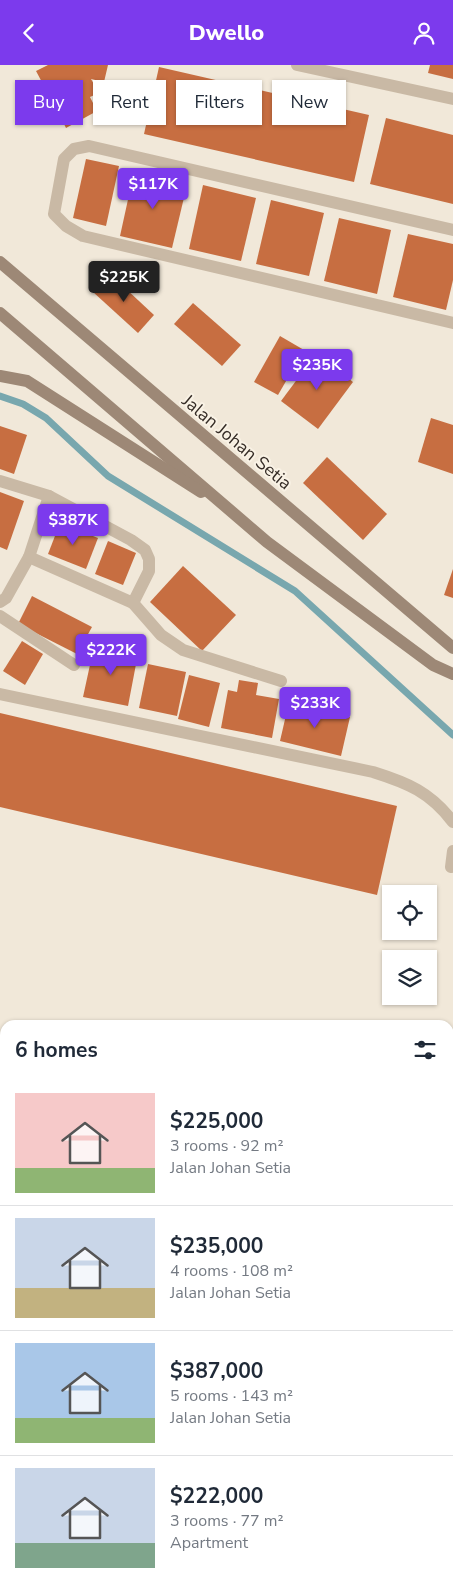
<!DOCTYPE html>
<html lang="en">
<head>
<meta charset="utf-8">
<style>
  :root { --surface:#fff; --page:#f2f2f3; --text:#1f2937; --muted:#747a83; --line:#e0e1e3; --accent:#7c3aed }
  body { margin:0; font-family:"Nunito Sans",sans-serif; background:var(--page); color:var(--text); height:100vh; display:flex; flex-direction:column; font-size:19px; white-space:nowrap }
  * { box-sizing:border-box; margin:0 }
  p { font-size:16px; color:var(--muted) }
  .icon { flex:none; width:28px; height:28px; fill:none; stroke:currentColor; stroke-width:2; stroke-linecap:round; stroke-linejoin:round }
  .map { position:relative; flex:1; overflow:hidden }
  .panel { position:absolute; left:0px; top:955px; width:454px; height:570px; display:flex; flex-direction:column; background:var(--surface); border-radius:15px 15px 0 0; box-shadow:0 1px 4px #0004 }
  .panel>* { flex:none }
  .guide { position:absolute; left:15px; top:15px; width:424px; height:45px; display:flex; gap:10px }
  .tools { position:absolute; left:382px; top:820px; display:grid; gap:10px }
  .tools a { display:grid; place-items:center; width:55px; height:55px; border-radius:0px; background:var(--surface); box-shadow:0 1px 4px #0004; font-size:25px }
  .price { position:absolute; translate:-50% -42px; padding:0 11px; border-radius:5px; background:var(--accent); color:#fff; font-size:16px; line-height:32px; filter:drop-shadow(0 1px 2px #0008) }
  .price::after { content:''; position:absolute; left:50%; top:30px; width:15px; height:11px; margin-left:-8px; background:inherit; clip-path:polygon(0 0,100% 0,50% 100%) }
  .price.current { background:#222; color:#fff }
  ul { padding:0; list-style:none }
  li { display:flex; align-items:center; gap:15px; height:125px; padding:0 15px }
  li+li { border-top:1px solid var(--line) }
  li span { display:grid; place-items:center; flex:none; width:140px; height:100px; border-radius:0px; color:#555 }
  li>.icon { margin-inline-start:auto }
  span .icon { width:60px; height:60px; fill:#fffc; stroke-width:1 }
  li b { font-size:21px }
  h2 { display:flex; justify-content:space-between; align-items:center; height:60px; padding:0 15px; font-size:21px }
  .chip { padding:0 18px; border-radius:0px; background:var(--surface); box-shadow:0 1px 4px #0004; font-size:18px; line-height:45px }
  .chip.current { background:var(--accent); color:#fff }
  header { display:flex; justify-content:space-between; align-items:center; height:65px; padding:0 15px; background:var(--accent); color:#fff; font-size:22px; font-weight:800 }
  .map>svg:first-child { display:block }
</style>
</head>
<body>
<header><svg class="icon" aria-label="back" viewBox="0 0 24 24"><path d="M15 5l-7 7 7 7"/></svg>Dwello<svg class="icon" aria-label="person" viewBox="0 0 24 24"><circle cx="12" cy="8" r="4"/><path d="M4 21q1-7 8-7t8 7"/></svg></header>
<div class="map">
<svg width="453" height="1525" viewBox="0 0 453 1525">
  <rect width="100%" height="100%" fill="#f1e8d9"/>
  <g fill="none" stroke-linecap="round" stroke-linejoin="round">
    <polyline stroke="#78a7ae" stroke-width="7" points="0,331 23,339 46,353 108,411 295,526 453,670"/>
  </g>
  <g fill="#c76e41">
    <polygon points="48,0 108,0 104,17 91,14 99,28 90,32 97,46 66,63 58,47 51,50 37,25 44,21 36,6"/>
    <polygon points="430,0 453,0 453,14 428,8"/>
    <polygon points="159,2 369,50 354,117 144,69"/>
    <polygon points="386,53 453,70 453,139 370,119"/>
    <polygon points="86,94 119,101 106,161 73,153"/>
    <polygon points="134,107 187,120 172,183 120,171"/>
    <polygon points="203,120 256,133 241,196 189,184"/>
    <polygon points="271,135 324,148 309,211 256,199"/>
    <polygon points="339,153 391,165 377,229 324,216"/>
    <polygon points="408,169 453,179 453,215 446,245 393,232"/>
    <polygon points="110,209 154,250 138,268 93,227"/>
    <polygon points="193,238 241,280 222,301 174,259"/>
    <polygon points="280,271 304,285 278,330 254,317"/>
    <polygon points="316,289 353,317 318,364 281,336"/>
    <polygon points="431,353 453,360 453,409 418,397"/>
    <polygon points="0,361 27,370 14,409 0,404"/>
    <polygon points="327,392 387,449 363,475 303,418"/>
    <polygon points="0,427 24,436 7,485 0,482"/>
    <polygon points="60,458 98,473 86,504 48,489"/>
    <polygon points="108,476 136,488 123,520 95,509"/>
    <polygon points="183,501 236,550 202,586 150,537"/>
    <polygon points="453,504 453,533 444,530"/>
    <polygon points="32,531 92,562 77,589 18,559"/>
    <polygon points="22,576 43,589 25,620 3,606"/>
    <polygon points="108,578 126,582 124,592 137,594 128,641 83,632 93,586 106,588"/>
    <polygon points="148,599 186,607 177,651 139,643"/>
    <polygon points="189,610 220,618 209,662 178,654"/>
    <polygon points="239,615 258,618 256,630 279,634 272,673 221,663 228,625 237,627"/>
    <polygon points="289,637 350,652 341,691 280,676"/>
    <polygon points="0,648 397,741 377,830 0,742"/>
    <polygon points="0,1027 5,1028 5,1086 0,1085"/>
    <polygon points="0,1102 5,1103 5,1160 0,1159"/>
    <polygon points="453,1403 453,1438 449,1437 449,1417"/>
    <polygon points="449,1465 453,1466 453,1525 428,1525 429,1520 449,1520"/>
  </g>
  <g fill="none" stroke-linecap="round" stroke-linejoin="round">
    <g stroke="#c9b9a5" stroke-width="12">
      <path d="M 0,629 L 373,707 C 408,718 430,727 453,757"/>
      <polyline points="451,802 453,786"/>
    </g>
    <g stroke="#c9b9a5" stroke-width="12">
      <polyline points="297,0 453,34"/>
      <polyline points="453,165 89,81 74,84 64,94 54,149 66,161 83,171 453,258"/>
      <polyline points="0,416 49,431 29,492 6,533 0,537"/>
      <polyline points="29,492 133,538 149,506 149,494 145,485 131,475 49,431"/>
      <polyline points="133,538 161,570 183,585 281,616"/>
      <polyline points="0,551 74,600"/>
      <polyline points="0,1091 5,1092"/>
      <polyline points="449,1160 453,1138"/>
      <polyline points="449,1238 453,1239"/>
      <polyline points="449,1365 453,1369"/>
      <polyline points="0,1368 5,1369"/>
      <polyline points="449,1455 453,1456"/>
      <polyline points="374,1525 375,1520"/>
    </g>
    <g stroke="#9d8876" stroke-width="12">
      <polyline points="0,197 453,583"/>
      <polyline points="0,248 267,477 433,600 453,609"/>
      <polyline points="0,311 27,316 201,427"/>
    </g>
  </g>
  <g text-anchor="middle" stroke-width="4" stroke-linejoin="round" paint-order="stroke">
    <g font-size="18" fill="#352c26" stroke="#f9f2e5">
      <text transform="translate(237 377) rotate(40)" y="6">Jalan Johan Setia</text>
    </g>
  </g>
</svg>
<div class="tools">
<a><svg class="icon" aria-label="locate" viewBox="0 0 24 24"><circle cx="12" cy="12" r="6"/><path d="M12 2v4M12 18v4M2 12h4M18 12h4"/></svg></a>
<a><svg class="icon" aria-label="layers" viewBox="0 0 24 24"><path d="M12 4l9 5-9 5-9-5zM3 14l9 5 9-5"/></svg></a>
</div>
<b class="price" style="left:153px;top:145px">$117K</b>
<b class="price current" style="left:124px;top:238px">$225K</b>
<b class="price" style="left:317px;top:326px">$235K</b>
<b class="price" style="left:73px;top:481px">$387K</b>
<b class="price" style="left:111px;top:611px">$222K</b>
<b class="price" style="left:315px;top:664px">$233K</b>
<div class="guide">
<a class="chip current">Buy</a>
<a class="chip">Rent</a>
<a class="chip">Filters</a>
<a class="chip">New</a>
</div>
<section class="panel">
<h2>6 homes<svg class="icon" aria-label="filters" viewBox="0 0 24 24"><path d="M4 7h16M4 17h16"/><circle cx="9" cy="7" r="2"/><circle cx="15" cy="17" r="2"/></svg></h2>
<ul>
<li><span style="background:linear-gradient(#f6c9c9 75%,#8fb573 0)"><svg class="icon" aria-label="home" viewBox="0 0 24 24"><path d="M3 11l9-7 9 7M6 9v11h12V9"/></svg></span><div><b>$225,000</b><p>3 rooms · 92 m²</p><p>Jalan Johan Setia</p></div></li>
<li><span style="background:linear-gradient(#c9d6e8 70%,#c2b280 0)"><svg class="icon" aria-label="home" viewBox="0 0 24 24"><path d="M3 11l9-7 9 7M6 9v11h12V9"/></svg></span><div><b>$235,000</b><p>4 rooms · 108 m²</p><p>Jalan Johan Setia</p></div></li>
<li><span style="background:linear-gradient(#a9c7e8 75%,#8fb573 0)"><svg class="icon" aria-label="home" viewBox="0 0 24 24"><path d="M3 11l9-7 9 7M6 9v11h12V9"/></svg></span><div><b>$387,000</b><p>5 rooms · 143 m²</p><p>Jalan Johan Setia</p></div></li>
<li><span style="background:linear-gradient(#c9d6e8 75%,#7fa58c 0)"><svg class="icon" aria-label="home" viewBox="0 0 24 24"><path d="M3 11l9-7 9 7M6 9v11h12V9"/></svg></span><div><b>$222,000</b><p>3 rooms · 77 m²</p><p>Apartment</p></div></li>
</ul>
</section>
</div>
</body>
</html>
